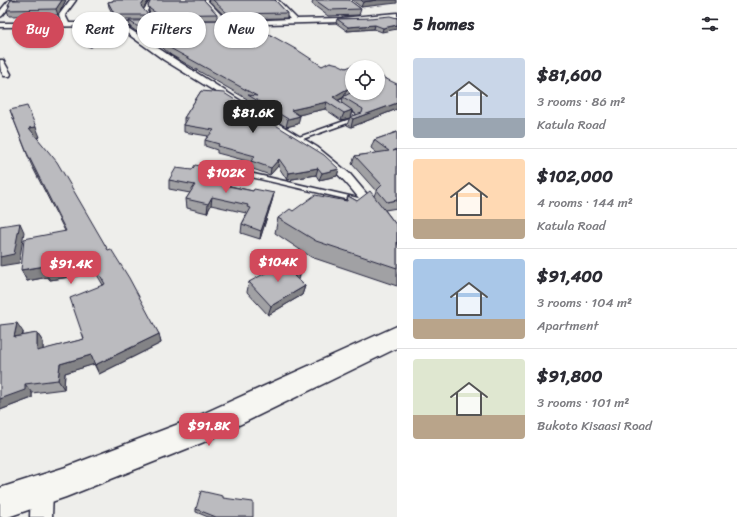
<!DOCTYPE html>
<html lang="en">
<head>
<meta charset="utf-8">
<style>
  :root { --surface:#fff; --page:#f2f2f3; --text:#2b2b33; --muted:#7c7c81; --line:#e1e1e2; --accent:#d1495b }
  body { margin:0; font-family:Sriracha,sans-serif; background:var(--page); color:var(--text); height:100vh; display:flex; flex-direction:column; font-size:15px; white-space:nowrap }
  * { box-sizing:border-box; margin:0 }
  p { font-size:13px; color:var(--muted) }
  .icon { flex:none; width:22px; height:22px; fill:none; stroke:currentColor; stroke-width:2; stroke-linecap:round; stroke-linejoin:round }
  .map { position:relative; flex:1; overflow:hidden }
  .side { display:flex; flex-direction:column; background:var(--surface); width:340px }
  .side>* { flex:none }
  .guide { position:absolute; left:12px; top:12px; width:325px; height:36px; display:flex; gap:8px }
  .buttons { position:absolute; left:345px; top:60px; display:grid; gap:8px }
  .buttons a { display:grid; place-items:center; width:40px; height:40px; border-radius:50%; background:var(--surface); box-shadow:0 1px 3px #0004; font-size:20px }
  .price { position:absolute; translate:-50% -34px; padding:0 9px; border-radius:8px; background:var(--accent); color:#fff; font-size:13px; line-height:26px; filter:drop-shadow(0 1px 2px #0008) }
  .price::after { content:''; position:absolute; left:50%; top:24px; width:12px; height:9px; margin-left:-6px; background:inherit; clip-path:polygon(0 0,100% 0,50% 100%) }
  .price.active { background:#222; color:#fff }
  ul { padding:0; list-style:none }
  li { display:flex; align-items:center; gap:12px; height:100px; padding:0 16px }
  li+li { border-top:1px solid var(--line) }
  li span { display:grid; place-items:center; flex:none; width:112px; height:80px; border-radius:4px; color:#555 }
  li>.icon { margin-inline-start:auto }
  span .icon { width:48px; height:48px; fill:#fffc; stroke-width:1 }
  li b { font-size:17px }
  h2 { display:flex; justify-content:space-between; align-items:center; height:48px; padding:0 16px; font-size:17px }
  .pill { padding:0 14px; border-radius:18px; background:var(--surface); box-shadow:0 1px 3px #0004; font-size:14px; line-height:36px }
  .pill.active { background:var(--accent); color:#fff }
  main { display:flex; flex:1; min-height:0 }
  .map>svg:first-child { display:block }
</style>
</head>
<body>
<main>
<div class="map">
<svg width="397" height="517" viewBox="0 0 397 517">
  <rect width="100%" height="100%" fill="#eeeeeb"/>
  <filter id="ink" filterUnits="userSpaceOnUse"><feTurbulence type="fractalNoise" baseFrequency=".025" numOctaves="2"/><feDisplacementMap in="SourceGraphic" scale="8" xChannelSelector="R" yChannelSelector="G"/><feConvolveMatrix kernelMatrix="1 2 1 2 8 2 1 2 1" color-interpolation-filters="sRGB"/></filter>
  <g filter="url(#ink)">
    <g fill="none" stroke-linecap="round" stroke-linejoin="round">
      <g stroke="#22223b" stroke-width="3">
        <g id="service">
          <polygon points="150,1 152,2 147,11 149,15 161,23 161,25 159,25 147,17 143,11"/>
          <polygon points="80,23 82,23 89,30 91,46 88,45 85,30"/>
          <polygon points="345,98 349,99 338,104 359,117 359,119 300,140 296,140 296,138 353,118 332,104"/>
          <polygon points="219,166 367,200 370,202 367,204 217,169 216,168"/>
        </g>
      </g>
      <g stroke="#22223b" stroke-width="3">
        <g id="minor">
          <polygon points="9,0 15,0 2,16 0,17 0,11"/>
          <polygon points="70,0 76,0 65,15 69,23 150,23 151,24 148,26 125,26 170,56 244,103 240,106 237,105 164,60 117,26 0,27 0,23 62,23 59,15"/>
          <polygon points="201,0 207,0 228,22 290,19 272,0 278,0 297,19 341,18 397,13 397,17 341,22 225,25 223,24"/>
          <path d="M 0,60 L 3,60 L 11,74 L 10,76 L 4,76 C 0,70 0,66 0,60 Z"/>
          <path d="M 269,118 L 317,147 L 350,174 L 397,230 L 397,244 L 392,242 C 372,215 353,187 327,164 C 309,148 286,136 266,123 L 264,121 L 266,119 Z"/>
          <polygon points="42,479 50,482 53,490 52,517 30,517 31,490 34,482"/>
        </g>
      </g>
      <g stroke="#22223b" stroke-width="3">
        <polygon id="secondary" points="397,326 397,348 204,442 66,497 8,517 0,517 0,488 66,467 189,420"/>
      </g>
      <use href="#service" fill="#f6f6f2" fill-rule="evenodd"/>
      <use href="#minor" fill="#f6f6f2" fill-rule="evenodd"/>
      <use href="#secondary" fill="#f6f6f2" fill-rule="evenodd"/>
    </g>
    <g fill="#a1a1a4" stroke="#22223b" fill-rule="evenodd">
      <polygon points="11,0 66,0 58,15 9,16 7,10 9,7 8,5"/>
      <polygon points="113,0 149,0 143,9 148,15 149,20 116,20 109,7 108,2 113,1"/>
      <polygon points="150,0 204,0 217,14 217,20 159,20 150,14 149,11 148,6 151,0"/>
      <polygon points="208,0 275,0 287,13 287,18 228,19"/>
      <polygon points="313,0 349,0 361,9 359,15 328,16 312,4"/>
      <polygon points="352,0 397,0 361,7"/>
      <polygon points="397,18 382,32 374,29 347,31 336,23 337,19"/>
      <path d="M 129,21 L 322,66 L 346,68 L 352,67 L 352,93 L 397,84 L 397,109 L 351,127 L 347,125 L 350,117 L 357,115 L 352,111 L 350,118 L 341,120 L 325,109 L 298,115 L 298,124 L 286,127 L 247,102 L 247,99 L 171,55 L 143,31 L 143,36 L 130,27 ZM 343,97 L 342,103 L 338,100 Z"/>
      <polygon points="201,91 339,169 337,176 319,180 316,175 287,180 278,166 270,175 250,168 251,162 217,153 217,150 205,146 205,140 208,136 184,132 184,118"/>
      <polygon points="10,110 40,137 37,138 108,250 159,334 161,343 99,374 94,364 65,373 64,389 32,393 32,398 0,410 23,332 23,336 37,333 43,342 43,350 84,339 103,285 96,273 50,280 48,277 27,281 21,270 65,231 31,164"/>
      <polygon points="397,132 397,208 385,210 397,226 397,286 311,257 275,233 278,218 293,211 346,201 348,196 357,201 374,196 376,191 352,164 355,156 377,153 371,148 374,140"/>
      <polygon points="210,176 208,181 253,191 274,193 272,201 260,239 241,233 242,224 246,216 245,215 246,213 211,205 207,213 187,208 186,199 190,193 169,189 169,180"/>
      <polygon points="301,272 299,280 305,286 302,295 268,315 247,292 249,282"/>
      <polygon points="223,498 253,517 208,517 196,512 196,509"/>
    </g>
    <g fill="#838386" stroke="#22223b">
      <polygon points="62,0 66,0 58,15 56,9"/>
      <polygon points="145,0 149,0 142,11 141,6"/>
      <polygon points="377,0 397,0 397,3 361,7 363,2"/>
      <polygon points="375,25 374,29 347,31 348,27"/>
      <polygon points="397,25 397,29 382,32 383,28"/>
      <polygon points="347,89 344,97 331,104 333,97"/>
      <polygon points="327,102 325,109 290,117 291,110"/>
      <polygon points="397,103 397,109 351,127 353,119"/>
      <polygon points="352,110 350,118 341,120 344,113"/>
      <polygon points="300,116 298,124 286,127 288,119"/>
      <polygon points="36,127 40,137 33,139 29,128"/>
      <polygon points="279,159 278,166 270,175 271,168"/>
      <polygon points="211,168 210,176 204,189 204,181"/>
      <polygon points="318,168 316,175 287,180 289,173"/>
      <polygon points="339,169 337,176 319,180 322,173"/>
      <polygon points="274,193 272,201 260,239 261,231"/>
      <polygon points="212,197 211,205 207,213 208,204"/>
      <polygon points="20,223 24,232 19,263 0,266 0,257"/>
      <polygon points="93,262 96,273 50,280 48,277 27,281 21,270 45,266"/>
      <polygon points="301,272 298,281 294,276"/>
      <polygon points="305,286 302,295 268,315 271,306"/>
      <polygon points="17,323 23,332 21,347 14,337"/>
      <polygon points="37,333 43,342 43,360 37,351"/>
      <polygon points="159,334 161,343 99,374 95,365"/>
      <polygon points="91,355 95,364 65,373 64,389 58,380 60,364"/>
      <polygon points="25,384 32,393 32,398 0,410 0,399"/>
    </g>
    <g fill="#bbbbbf" stroke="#22223b">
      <polygon points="11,0 62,0 56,9 7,10 10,5 8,5"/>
      <polygon points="113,0 145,0 141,6 148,15 115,15 108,2 113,1"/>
      <polygon points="151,0 204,0 217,14 159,15 150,9 148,6"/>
      <polygon points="213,0 275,0 287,13 228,14"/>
      <polygon points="315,0 349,0 361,9 329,10"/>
      <polygon points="361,0 377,0 363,2"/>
      <polygon points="390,16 397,18 397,25 383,28 375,25 348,27 337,19 370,18"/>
      <polygon points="244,20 299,51 322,66 330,62 338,64 346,68 354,65 359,67 352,67 352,91 352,90 347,89 333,97 352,110 344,113 327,102 291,110 300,116 288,119 248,95 257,96 170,48 141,24 143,30 129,21"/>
      <polygon points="378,75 397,84 397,103 353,119 350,117 362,113 363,109 343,97 352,92 352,93 378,93"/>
      <polygon points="201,91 224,93 324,155 339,169 322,173 318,168 289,173 279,159 271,168 251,161 255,156 218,146 219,144 205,140 214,130 184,125 188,118 184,118"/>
      <polygon points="27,106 36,127 29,128 57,162 108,250 111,249 129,278 159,334 95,365 91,355 60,364 58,380 25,384 25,390 0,399 0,325 17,323 14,337 37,333 37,351 84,339 70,298 105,284 93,262 44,270 45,266 21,270 24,239 66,231 27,153 10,110"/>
      <polygon points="397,132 397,149 393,151 397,150 397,200 387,202 377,190 382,185 355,156 389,151 374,140"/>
      <polygon points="195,165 211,168 204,181 253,191 254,189 274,193 261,231 242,224 251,208 247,207 248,205 212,197 208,204 186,199 195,185 169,180 176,168 192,170"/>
      <polygon points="370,191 397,226 397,268 316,241 278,218 290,209 293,211 315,195 347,201 348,196 357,201"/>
      <polygon points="20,223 14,254 0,257 0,226"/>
      <polygon points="289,260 301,272 294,276 305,286 271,306 249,282"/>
      <polygon points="201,491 223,496 223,498 253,502 253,517 216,517 196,509"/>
    </g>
  </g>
</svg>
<div class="buttons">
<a><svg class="icon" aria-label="locate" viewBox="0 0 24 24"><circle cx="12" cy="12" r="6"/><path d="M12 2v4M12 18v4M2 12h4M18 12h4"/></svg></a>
</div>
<b class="price active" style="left:253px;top:134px">$81.6K</b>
<b class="price" style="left:226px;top:194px">$102K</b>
<b class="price" style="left:278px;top:283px">$104K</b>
<b class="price" style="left:71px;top:285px">$91.4K</b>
<b class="price" style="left:209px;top:447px">$91.8K</b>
<div class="guide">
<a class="pill active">Buy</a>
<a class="pill">Rent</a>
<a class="pill">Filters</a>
<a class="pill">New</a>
</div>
</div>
<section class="side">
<h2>5 homes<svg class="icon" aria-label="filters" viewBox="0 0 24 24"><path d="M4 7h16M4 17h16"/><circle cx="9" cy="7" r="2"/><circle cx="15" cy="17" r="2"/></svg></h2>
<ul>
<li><span style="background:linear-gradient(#c9d6e8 75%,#9aa5b1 0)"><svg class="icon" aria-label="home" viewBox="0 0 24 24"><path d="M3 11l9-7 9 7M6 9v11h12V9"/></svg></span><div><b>$81,600</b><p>3 rooms · 86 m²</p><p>Katula Road</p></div></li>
<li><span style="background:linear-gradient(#ffd9b3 75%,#b9a48a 0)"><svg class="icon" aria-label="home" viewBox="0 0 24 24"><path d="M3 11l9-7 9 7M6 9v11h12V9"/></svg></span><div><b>$102,000</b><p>4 rooms · 144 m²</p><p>Katula Road</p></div></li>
<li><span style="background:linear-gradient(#a9c7e8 75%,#b9a48a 0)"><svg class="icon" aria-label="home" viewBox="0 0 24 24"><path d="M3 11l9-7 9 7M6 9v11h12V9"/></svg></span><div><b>$91,400</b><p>3 rooms · 104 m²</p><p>Apartment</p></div></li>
<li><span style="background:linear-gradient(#dfe7d0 70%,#b9a48a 0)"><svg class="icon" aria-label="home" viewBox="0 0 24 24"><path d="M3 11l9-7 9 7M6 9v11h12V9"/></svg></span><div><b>$91,800</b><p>3 rooms · 101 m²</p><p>Bukoto Kisaasi Road</p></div></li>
</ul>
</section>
</main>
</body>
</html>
